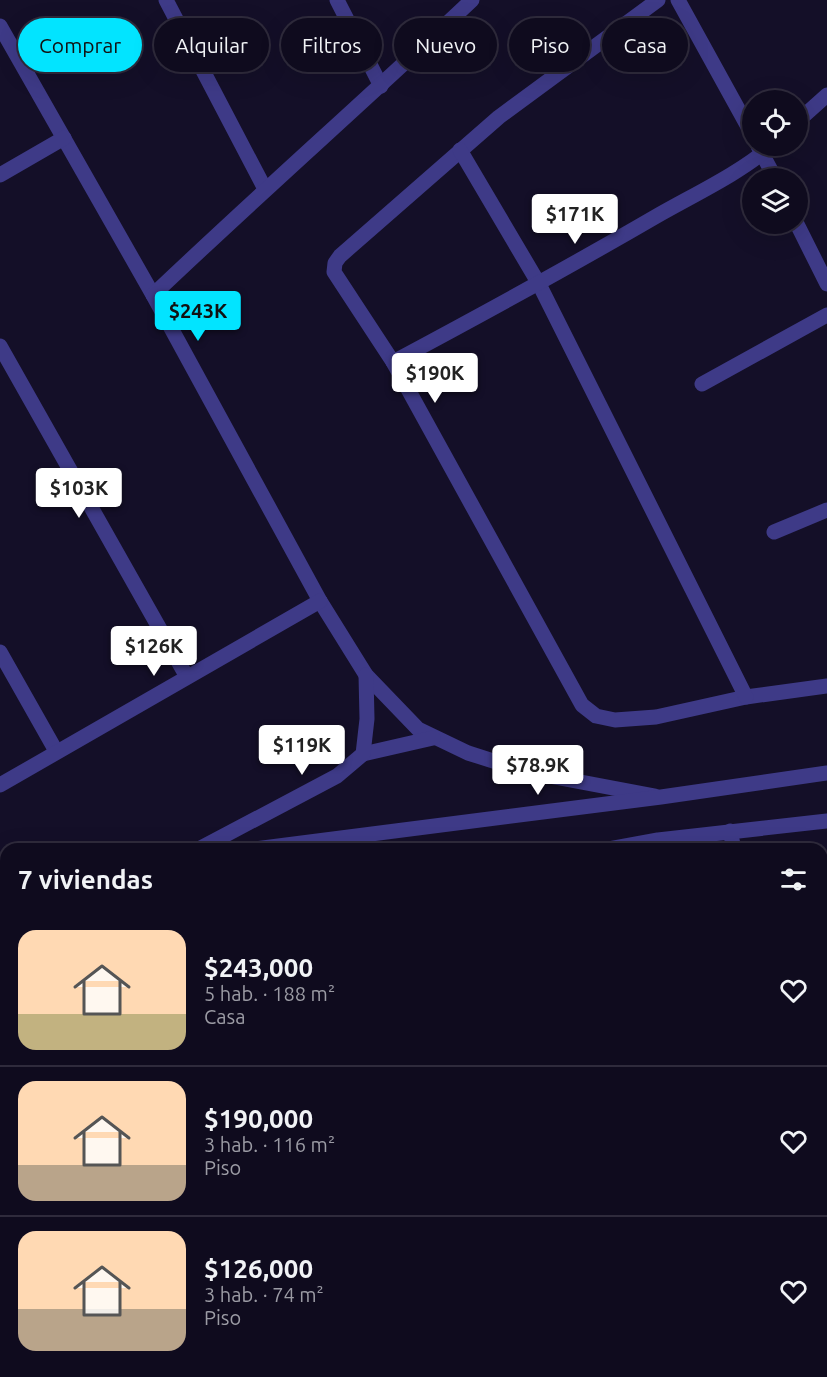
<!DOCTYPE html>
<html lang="es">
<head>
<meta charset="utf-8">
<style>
  :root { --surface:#0f0b1e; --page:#181427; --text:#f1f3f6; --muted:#9b9ba4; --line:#2f2b3c; --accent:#02e4ff }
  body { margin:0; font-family:Ubuntu,sans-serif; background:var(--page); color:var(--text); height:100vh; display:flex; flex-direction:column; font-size:22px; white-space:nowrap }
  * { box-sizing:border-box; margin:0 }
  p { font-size:20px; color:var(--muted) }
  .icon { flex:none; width:33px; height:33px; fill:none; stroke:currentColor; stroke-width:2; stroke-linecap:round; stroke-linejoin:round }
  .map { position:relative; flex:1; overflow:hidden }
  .details { position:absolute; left:0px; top:843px; width:828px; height:534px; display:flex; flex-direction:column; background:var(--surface); border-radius:18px 18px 0 0; box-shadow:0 6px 24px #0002,0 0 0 2px var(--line) }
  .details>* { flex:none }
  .hud { position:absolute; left:18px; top:18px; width:792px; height:54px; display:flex; gap:12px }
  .fabs { position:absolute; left:742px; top:90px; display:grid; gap:12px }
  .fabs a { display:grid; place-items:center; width:66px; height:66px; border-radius:50%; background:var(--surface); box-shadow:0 6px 24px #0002,0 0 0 2px var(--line); font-size:30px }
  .price { position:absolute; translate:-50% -51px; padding:0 14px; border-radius:6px; background:#fff; color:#222; font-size:20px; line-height:39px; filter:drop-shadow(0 2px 3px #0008) }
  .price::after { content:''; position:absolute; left:50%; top:36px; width:18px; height:14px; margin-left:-9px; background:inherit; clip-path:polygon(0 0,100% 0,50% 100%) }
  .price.on { background:var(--accent); color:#111 }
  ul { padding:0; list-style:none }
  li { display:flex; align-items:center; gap:18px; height:150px; padding:0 18px }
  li+li { border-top:2px solid var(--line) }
  li span { display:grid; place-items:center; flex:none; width:168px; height:120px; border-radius:18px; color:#555 }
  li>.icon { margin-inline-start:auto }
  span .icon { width:72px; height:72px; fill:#fffc; stroke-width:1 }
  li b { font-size:26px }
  h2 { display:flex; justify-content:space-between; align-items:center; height:72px; padding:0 18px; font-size:26px }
  .chip { padding:0 21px; border-radius:27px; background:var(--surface); box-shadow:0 6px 24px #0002,0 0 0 2px var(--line); font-size:21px; line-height:54px }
  .chip.on { background:var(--accent); color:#111 }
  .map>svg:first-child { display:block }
</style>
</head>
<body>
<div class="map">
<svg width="827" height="1377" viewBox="0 0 827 1377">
  <rect width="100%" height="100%" fill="#140f28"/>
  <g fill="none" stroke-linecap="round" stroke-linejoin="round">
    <g stroke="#3e3a87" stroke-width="15">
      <polyline points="166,0 265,189"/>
      <polyline points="337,0 381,86"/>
      <polyline points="658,0 499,117 340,256 335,263 334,272 393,362 582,705 596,716 615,720 656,717 746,697 827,686"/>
      <polyline points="678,0 753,136"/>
      <polyline points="0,26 153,295 320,601 366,675 418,729 468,753 528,772 655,796"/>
      <polyline points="798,121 827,95"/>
      <polyline points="758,146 775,178"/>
      <polyline points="460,150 539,284 746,697"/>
      <polyline points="0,175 64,138"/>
      <polyline points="797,224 827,284"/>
      <path d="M 153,295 C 258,195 367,99 472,0"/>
      <polyline points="0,346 187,677"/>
      <path d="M 393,362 C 481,315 569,267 655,217 C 693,195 739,174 771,146"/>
      <polyline points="702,384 827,315"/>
      <polyline points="774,532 827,510"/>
      <polyline points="0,652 56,751"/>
      <polyline points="363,754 433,738"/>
      <polyline points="0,785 320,601"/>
      <polyline points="730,831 734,849"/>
      <polyline points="199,849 337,776 363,754 367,719 366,675"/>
      <polyline points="822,1077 827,1087"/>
    </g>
    <g stroke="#3e3a87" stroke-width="15">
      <polyline points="254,849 661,797 827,773"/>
      <polyline points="609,849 658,840 827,821"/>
      <polyline points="0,941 6,937"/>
      <polyline points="0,1063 6,1071"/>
      <polyline points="0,1265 6,1257"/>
    </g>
  </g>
</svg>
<div class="fabs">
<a><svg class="icon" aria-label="locate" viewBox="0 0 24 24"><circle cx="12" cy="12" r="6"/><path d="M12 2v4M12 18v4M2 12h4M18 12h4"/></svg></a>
<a><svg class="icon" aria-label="layers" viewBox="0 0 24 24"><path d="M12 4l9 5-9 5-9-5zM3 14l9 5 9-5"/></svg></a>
</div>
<b class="price" style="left:575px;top:245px">$171K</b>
<b class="price on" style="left:198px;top:342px">$243K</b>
<b class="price" style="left:435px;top:404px">$190K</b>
<b class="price" style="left:79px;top:519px">$103K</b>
<b class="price" style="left:154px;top:677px">$126K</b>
<b class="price" style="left:302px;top:776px">$119K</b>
<b class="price" style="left:538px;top:796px">$78.9K</b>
<div class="hud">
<a class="chip on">Comprar</a>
<a class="chip">Alquilar</a>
<a class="chip">Filtros</a>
<a class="chip">Nuevo</a>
<a class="chip">Piso</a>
<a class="chip">Casa</a>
</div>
<section class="details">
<h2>7 viviendas<svg class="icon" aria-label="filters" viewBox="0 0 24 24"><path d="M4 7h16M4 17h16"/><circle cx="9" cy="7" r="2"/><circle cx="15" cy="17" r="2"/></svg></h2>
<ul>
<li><span style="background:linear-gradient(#ffd9b3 70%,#c2b280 0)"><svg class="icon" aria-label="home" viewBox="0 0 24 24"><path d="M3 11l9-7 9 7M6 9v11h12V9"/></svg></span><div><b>$243,000</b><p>5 hab. · 188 m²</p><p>Casa</p></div><svg class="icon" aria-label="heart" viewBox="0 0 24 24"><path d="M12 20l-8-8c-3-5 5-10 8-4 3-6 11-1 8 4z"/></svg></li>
<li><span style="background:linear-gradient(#ffd9b3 70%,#b9a48a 0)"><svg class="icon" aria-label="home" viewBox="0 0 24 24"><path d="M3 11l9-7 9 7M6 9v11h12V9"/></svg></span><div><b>$190,000</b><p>3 hab. · 116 m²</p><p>Piso</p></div><svg class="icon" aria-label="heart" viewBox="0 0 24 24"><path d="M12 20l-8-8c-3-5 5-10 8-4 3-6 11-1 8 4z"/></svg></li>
<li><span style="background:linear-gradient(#ffd9b3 65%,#b9a48a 0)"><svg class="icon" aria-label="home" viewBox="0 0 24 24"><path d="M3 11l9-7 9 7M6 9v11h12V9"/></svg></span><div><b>$126,000</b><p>3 hab. · 74 m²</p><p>Piso</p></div><svg class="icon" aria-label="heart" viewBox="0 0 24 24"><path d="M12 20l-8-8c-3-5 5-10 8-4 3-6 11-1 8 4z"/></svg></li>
</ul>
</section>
</div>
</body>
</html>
